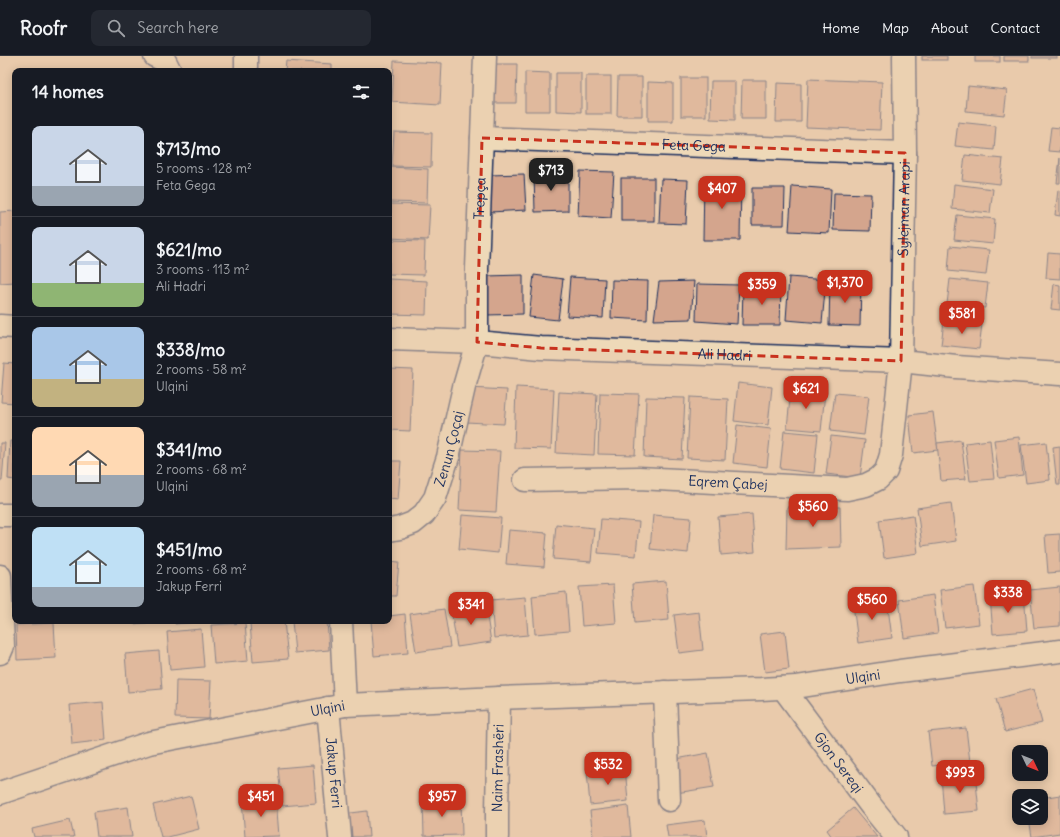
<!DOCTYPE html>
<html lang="en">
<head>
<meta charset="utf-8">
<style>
  :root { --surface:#171b24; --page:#242831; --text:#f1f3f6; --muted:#9ea1a6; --line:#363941; --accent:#c8321e }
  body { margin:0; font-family:Delius,sans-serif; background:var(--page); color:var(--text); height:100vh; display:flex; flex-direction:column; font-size:15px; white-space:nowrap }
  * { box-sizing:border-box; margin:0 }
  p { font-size:13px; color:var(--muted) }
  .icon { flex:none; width:22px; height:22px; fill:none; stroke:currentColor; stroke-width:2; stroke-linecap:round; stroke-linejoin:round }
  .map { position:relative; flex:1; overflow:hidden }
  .side { position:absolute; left:12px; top:12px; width:380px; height:556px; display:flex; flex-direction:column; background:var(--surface); border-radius:8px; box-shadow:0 2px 10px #0003 }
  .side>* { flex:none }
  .needle { width:26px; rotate:133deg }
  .buttons { position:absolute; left:1012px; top:689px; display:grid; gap:8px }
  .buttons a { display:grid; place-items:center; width:36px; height:36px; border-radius:8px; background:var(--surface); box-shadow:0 2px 10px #0003; font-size:20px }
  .price { position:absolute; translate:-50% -34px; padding:0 9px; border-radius:8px; background:var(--accent); color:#fff; font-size:13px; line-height:26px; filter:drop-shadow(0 1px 2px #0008) }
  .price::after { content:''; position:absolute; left:50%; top:24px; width:12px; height:9px; margin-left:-6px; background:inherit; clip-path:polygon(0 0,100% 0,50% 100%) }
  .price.selected { background:#222; color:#fff }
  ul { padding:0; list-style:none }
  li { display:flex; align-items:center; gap:12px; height:100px; padding:0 20px }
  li+li { border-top:1px solid var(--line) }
  li span { display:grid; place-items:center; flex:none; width:112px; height:80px; border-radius:8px; color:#555 }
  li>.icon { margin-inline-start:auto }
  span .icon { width:48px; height:48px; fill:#fffc; stroke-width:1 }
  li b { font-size:17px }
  h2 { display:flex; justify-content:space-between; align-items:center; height:48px; padding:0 20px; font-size:17px }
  header { display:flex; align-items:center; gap:24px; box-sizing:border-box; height:56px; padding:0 20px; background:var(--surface); border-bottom:1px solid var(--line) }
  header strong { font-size:19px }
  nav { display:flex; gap:22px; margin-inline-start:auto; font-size:14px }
  .search { width:280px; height:36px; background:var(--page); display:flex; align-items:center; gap:10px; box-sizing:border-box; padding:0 14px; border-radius:8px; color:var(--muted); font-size:15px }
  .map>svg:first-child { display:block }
</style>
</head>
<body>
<header>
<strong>Roofr</strong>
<div class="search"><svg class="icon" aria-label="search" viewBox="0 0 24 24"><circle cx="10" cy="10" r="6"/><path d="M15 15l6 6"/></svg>Search here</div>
<nav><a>Home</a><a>Map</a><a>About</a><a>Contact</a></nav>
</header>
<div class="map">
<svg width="1060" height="781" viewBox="0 0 1060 781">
  <rect width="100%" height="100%" fill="#e9cbac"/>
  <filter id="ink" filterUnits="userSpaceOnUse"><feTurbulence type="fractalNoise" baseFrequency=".025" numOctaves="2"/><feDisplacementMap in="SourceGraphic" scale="8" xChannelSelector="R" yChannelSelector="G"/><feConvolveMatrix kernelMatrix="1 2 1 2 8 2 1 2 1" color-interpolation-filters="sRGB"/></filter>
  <g filter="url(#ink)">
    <g fill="#d4a58d" stroke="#1b2f5e">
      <rect x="922" y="0" width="25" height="4"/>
      <rect x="975" y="0" width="25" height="6"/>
      <rect x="1004" y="0" width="25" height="5"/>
      <rect x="1032" y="0" width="25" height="2"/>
      <polygon points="286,5 332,8 332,15 285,15"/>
      <polygon points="394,5 442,7 440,49 392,46"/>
      <polygon points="492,8 517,8 516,47 492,47"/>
      <polygon points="525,16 550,17 550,55 525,55"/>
      <polygon points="556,17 581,17 581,56 556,55"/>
      <rect x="586" y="20" width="25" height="38"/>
      <polygon points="618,21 642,21 642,60 617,60"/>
      <rect x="681" y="22" width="25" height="38"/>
      <polygon points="808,23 882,26 880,74 806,71"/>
      <polygon points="742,24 766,24 766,63 741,63"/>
      <polygon points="711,25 735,25 735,64 710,63"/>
      <polygon points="648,26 673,27 673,65 648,65"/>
      <polygon points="777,27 801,28 801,66 776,66"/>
      <polygon points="968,30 1007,34 1004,59 966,55"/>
      <polygon points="958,66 996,70 994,94 955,90"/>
      <polygon points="1051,71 1060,72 1060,96 1048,95"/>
      <polygon points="394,76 432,77 431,111 392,110"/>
      <polygon points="965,99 1003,103 1000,128 962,124"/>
      <polygon points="1060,102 1060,127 1057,127"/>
      <polygon points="390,111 428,113 427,147 389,146"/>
      <polygon points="580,115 614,116 611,162 578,160"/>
      <polygon points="568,116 568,155 535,156 534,117"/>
      <polygon points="524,118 526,154 490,156 489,119"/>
      <rect x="621" y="122" width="33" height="43"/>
      <polygon points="661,123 688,124 686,168 659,167"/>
      <polygon points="704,125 741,125 740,184 703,184"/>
      <polygon points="954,128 993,133 990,157 952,153"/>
      <polygon points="792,130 831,133 829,177 789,175"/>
      <polygon points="752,132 785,132 784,169 752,169"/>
      <polygon points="1058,134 1060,135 1060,160 1055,159"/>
      <polygon points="834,137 871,138 870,175 833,174"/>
      <polygon points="391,148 430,149 428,184 390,182"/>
      <polygon points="15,155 15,226 0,227 0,156"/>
      <polygon points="957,159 995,163 993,188 954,184"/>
      <polygon points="389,184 425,185 424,219 389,218"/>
      <polygon points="950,190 989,194 986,219 948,215"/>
      <polygon points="1048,197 1060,198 1060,223 1046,222"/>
      <polygon points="523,219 523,258 487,259 486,220"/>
      <polygon points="534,219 563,223 558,264 529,261"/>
      <polygon points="570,221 605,223 603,262 567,260"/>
      <polygon points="789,221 826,224 822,267 786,264"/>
      <polygon points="389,223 427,225 426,259 389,258"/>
      <polygon points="950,223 988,227 985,252 947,248"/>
      <polygon points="612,224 648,225 647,264 611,262"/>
      <polygon points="694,225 691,263 654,264 659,226"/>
      <polygon points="830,225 861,226 860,270 829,269"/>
      <polygon points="697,228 739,229 737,268 696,265"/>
      <polygon points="1054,228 1060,229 1060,254 1051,253"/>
      <polygon points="781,229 780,269 742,269 743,231"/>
      <polygon points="944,265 982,268 979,293 941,289"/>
      <polygon points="4,307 15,308 15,347 1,346"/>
      <polygon points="389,313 413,314 410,375 389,374"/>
      <polygon points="738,327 772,331 768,369 734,365"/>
      <polygon points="516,331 554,333 551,393 514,392"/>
      <polygon points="469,332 507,334 504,368 466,366"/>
      <polygon points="791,333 825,337 821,375 787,372"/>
      <polygon points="559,336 597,338 594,399 556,397"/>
      <polygon points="600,337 639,338 635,399 598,398"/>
      <polygon points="835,337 869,340 864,379 830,375"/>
      <polygon points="646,341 685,342 682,403 644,401"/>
      <polygon points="690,341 728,343 725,404 687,402"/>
      <polygon points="933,356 938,394 913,397 909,359"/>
      <polygon points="737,369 771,373 767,411 733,407"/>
      <polygon points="784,375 818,378 814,417 780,413"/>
      <polygon points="831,380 865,384 860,422 826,418"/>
      <polygon points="1019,381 1023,419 999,422 994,384"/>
      <polygon points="961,384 966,423 941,425 937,387"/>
      <polygon points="990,384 994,423 970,425 965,387"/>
      <polygon points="10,385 15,385 15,424 8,423"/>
      <polygon points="1046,386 1050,424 1026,427 1021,389"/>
      <polygon points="0,387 5,387 2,425 0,425"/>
      <polygon points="1060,390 1060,429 1057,429 1053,391"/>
      <polygon points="462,394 500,395 496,456 459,454"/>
      <polygon points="389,405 401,405 398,444 389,443"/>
      <polygon points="951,447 956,485 922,490 917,452"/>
      <polygon points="787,451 840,451 841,491 786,493"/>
      <polygon points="752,458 755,496 721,499 718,461"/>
      <polygon points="462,459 501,462 498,497 459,493"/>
      <polygon points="653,459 691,462 688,497 650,493"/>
      <polygon points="913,459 918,497 884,502 879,464"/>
      <polygon points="601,463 639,466 636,500 598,497"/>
      <polygon points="556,468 594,472 591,506 553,503"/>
      <polygon points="509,474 547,477 544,511 506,508"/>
      <polygon points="1060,478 1060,516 1048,517 1045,479"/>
      <polygon points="389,505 399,506 396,540 389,540"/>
      <polygon points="666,525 669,564 635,567 632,528"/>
      <polygon points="613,529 616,567 582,570 579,531"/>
      <polygon points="974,530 979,568 945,572 940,534"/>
      <polygon points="1060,531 1060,570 1034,572 1030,534"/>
      <polygon points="566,536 569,575 535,578 532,540"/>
      <polygon points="1024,537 1027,575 993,578 990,540"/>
      <polygon points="933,539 938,577 904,582 899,544"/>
      <polygon points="525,541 528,579 494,582 491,544"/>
      <polygon points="887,544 892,582 858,587 853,548"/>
      <polygon points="485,548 491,586 457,591 451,553"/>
      <polygon points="444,553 450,591 416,596 410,558"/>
      <polygon points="699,556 703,594 679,597 674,559"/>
      <polygon points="405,558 408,597 374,600 371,565 389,565 389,560"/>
      <polygon points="133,565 167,565 133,568"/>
      <polygon points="175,565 209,565 175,568"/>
      <polygon points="278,565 284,565 288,603 253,606 250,567"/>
      <polygon points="292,565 327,565 329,594 295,597"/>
      <polygon points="54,567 56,602 17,604 16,569"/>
      <polygon points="245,567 248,605 214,608 211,569"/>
      <polygon points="201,573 204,611 170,614 167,576"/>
      <polygon points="785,575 789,613 765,616 760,578"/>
      <polygon points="159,595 162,633 128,636 125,598"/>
      <polygon points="176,624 211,625 209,663 175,662"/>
      <polygon points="1033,633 1042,667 1005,676 996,643"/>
      <polygon points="103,646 106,684 72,688 69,649"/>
      <polygon points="966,672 970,706 932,710 928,676"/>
      <polygon points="708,697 714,731 676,737 671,704"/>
      <polygon points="313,709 316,747 282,750 278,712"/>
      <polygon points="625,711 628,745 590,749 587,715"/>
      <polygon points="975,717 979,755 944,758 941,720"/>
      <polygon points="1060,739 1060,777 1032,781 1029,762 1041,762 1041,742"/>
      <polygon points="191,740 199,773 168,781 161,781 153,749"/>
      <polygon points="276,742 279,780 245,781 242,745"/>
      <polygon points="461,744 462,779 424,780 423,745"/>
      <polygon points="628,750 631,781 593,781 590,755"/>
      <polygon points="128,751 132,781 97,781 94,756"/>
      <polygon points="853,752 877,781 832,781 827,774"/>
      <polygon points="367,755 369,781 346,781 343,758"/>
      <polygon points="70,764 74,781 34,781 32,773"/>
      <polygon points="705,764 707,781 668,781 666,769"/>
    </g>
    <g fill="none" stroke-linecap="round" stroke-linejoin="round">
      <g stroke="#1b2f5e" stroke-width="25">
        <g id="minor">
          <polyline points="155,0 165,5 170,15"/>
          <polyline points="246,15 246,0"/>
          <path id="s1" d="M 482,82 L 905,97"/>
          <polyline points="0,270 15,271"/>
          <path id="s2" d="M 389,283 L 477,286 L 541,292 L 901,305 L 956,311 L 1060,318"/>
          <path id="s3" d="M 525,424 L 639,422 L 847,433 L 866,429 L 878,423 L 886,415 L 891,399 L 901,305 L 905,97 L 904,0"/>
          <polyline points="0,459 15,459"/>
          <path id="s4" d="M 389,474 L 400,472 L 413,467 L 424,458 L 435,442 L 448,401 L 464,331 L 477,286 L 477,213 L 485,0"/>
          <polyline points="0,520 3,590 0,597"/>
          <polyline points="341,565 345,649"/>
          <path id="s5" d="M 783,632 L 871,750 L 896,781"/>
          <polyline points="665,636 669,744"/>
          <path id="s6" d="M 328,652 L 340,781"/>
          <path id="s7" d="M 0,737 L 149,687 L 345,649 L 499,642 L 761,633 L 796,631 L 900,615 L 1060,595"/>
          <path id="s8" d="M 497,781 L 497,757 L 499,642"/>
        </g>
      </g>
      <use href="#minor" stroke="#eed9b8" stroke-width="22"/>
    </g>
  </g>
  <path d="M0 0H1060V781H0ZM 482,82 L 905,97 L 901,305 L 541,292 L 477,286 Z" fill="#e9cbac" fill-opacity=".55" fill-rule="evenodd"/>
  <path fill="none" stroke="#c8321e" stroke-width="3" stroke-dasharray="8 5" stroke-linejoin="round" d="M 482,82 L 905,97 L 901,305 L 541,292 L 477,286 Z"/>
  <g text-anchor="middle" stroke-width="4" stroke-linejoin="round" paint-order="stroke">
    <g font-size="14" fill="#1b2f5e" stroke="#eed9b8">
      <text dy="5" stroke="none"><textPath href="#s1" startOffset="212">Feta Gega</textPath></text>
      <text dy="5" stroke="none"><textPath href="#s4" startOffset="364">Trepça</textPath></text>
      <text dy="5" stroke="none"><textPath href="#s3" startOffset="630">Sylejman Arapi</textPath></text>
      <text dy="5" stroke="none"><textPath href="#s2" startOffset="336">Ali Hadri</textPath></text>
      <text dy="5" stroke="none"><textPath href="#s4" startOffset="110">Zenun Çoçaj</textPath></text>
      <text dy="5" stroke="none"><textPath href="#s3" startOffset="203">Eqrem Çabej</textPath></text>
      <text dy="5" stroke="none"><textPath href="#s7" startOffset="876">Ulqini</textPath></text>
      <text dy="5" stroke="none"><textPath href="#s7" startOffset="339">Ulqini</textPath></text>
      <text dy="5" stroke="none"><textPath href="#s5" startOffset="93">Gjon Sereqi</textPath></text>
      <text dy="5" stroke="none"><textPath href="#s8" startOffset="69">Naim Frashëri</textPath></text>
      <text dy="5" stroke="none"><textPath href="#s6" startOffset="65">Jakup Ferri</textPath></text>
    </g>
  </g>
</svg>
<div class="buttons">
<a><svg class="needle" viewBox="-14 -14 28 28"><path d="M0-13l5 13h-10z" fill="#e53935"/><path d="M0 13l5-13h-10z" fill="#9ea1a6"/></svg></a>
<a><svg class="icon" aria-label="layers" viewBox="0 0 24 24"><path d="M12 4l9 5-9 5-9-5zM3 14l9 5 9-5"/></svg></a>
</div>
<b class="price selected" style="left:551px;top:136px">$713</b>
<b class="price" style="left:722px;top:154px">$407</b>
<b class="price" style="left:845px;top:248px">$1,370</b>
<b class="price" style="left:762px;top:250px">$359</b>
<b class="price" style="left:962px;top:279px">$581</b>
<b class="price" style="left:806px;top:354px">$621</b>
<b class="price" style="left:813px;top:472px">$560</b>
<b class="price" style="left:1008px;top:558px">$338</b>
<b class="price" style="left:872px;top:565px">$560</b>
<b class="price" style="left:471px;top:570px">$341</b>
<b class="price" style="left:608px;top:730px">$532</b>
<b class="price" style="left:960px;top:738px">$993</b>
<b class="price" style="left:261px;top:762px">$451</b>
<b class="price" style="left:442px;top:762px">$957</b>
<section class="side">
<h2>14 homes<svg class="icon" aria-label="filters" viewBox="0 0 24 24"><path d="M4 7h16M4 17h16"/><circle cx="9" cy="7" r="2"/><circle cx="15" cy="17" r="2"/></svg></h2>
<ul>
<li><span style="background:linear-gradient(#c9d6e8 75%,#9aa5b1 0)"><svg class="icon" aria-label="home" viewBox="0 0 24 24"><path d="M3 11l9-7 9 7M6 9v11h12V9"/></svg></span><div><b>$713/mo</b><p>5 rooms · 128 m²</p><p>Feta Gega</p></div></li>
<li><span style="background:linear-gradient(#c9d6e8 70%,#8fb573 0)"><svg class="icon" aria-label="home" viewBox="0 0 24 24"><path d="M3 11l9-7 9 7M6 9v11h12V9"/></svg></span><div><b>$621/mo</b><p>3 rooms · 113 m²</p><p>Ali Hadri</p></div></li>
<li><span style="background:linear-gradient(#a9c7e8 65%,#c2b280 0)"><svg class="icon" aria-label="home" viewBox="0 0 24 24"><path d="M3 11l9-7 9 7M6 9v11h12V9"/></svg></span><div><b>$338/mo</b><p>2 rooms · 58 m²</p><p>Ulqini</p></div></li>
<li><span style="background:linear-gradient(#ffd9b3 60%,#9aa5b1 0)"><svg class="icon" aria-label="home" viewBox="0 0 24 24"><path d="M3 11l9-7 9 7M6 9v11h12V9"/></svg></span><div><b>$341/mo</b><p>2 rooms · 68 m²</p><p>Ulqini</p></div></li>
<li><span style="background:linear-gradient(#bfe0f5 75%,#9aa5b1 0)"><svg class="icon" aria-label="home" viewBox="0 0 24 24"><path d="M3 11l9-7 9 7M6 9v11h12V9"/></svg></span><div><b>$451/mo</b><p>2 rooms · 68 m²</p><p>Jakup Ferri</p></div></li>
</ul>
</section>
</div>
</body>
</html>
